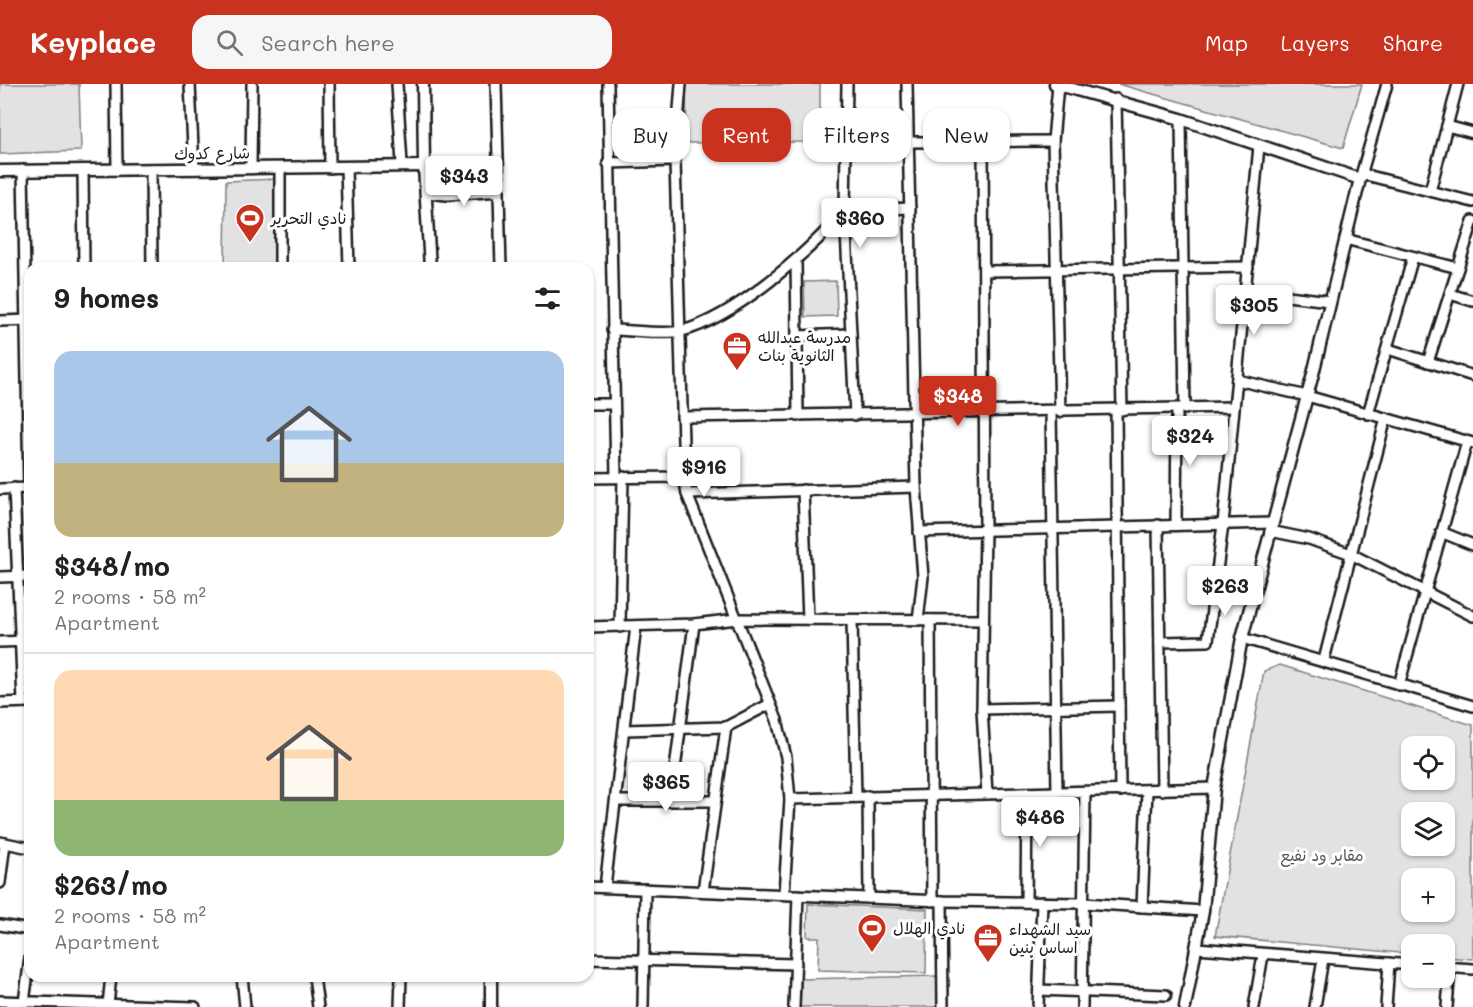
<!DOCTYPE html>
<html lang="en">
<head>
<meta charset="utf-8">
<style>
  :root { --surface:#fff; --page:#f6f6f6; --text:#202124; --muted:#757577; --line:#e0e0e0; --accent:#c8321e }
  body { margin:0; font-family:Mali,"Playpen Sans Arabic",sans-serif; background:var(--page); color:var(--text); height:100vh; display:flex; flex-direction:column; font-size:22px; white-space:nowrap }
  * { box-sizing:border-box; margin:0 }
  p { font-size:20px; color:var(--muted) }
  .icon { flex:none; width:33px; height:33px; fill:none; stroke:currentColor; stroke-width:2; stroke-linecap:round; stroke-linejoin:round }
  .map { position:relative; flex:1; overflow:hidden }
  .side { position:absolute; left:24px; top:178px; width:570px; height:720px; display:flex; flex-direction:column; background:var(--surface); border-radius:18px; box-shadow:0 2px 4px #0004 }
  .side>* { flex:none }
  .guide { position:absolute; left:612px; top:24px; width:570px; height:54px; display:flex; gap:12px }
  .tools { position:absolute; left:1401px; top:652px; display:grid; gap:12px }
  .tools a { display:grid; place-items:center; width:54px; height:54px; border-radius:12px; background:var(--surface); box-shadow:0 2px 4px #0004; font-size:30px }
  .price { position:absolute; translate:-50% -51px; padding:0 14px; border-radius:6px; background:#fff; color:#222; font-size:20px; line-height:39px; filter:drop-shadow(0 2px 3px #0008) }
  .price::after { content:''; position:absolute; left:50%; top:36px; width:18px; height:14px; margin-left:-9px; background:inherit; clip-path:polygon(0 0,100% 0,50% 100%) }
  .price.on { background:var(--accent); color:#fff }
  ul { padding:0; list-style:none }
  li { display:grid; align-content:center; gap:12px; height:318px; padding:0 30px }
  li+li { border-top:2px solid var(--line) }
  li span { display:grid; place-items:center; height:186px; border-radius:18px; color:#555 }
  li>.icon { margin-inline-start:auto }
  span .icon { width:108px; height:108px; fill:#fffc; stroke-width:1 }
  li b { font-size:26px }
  h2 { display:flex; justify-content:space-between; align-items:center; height:72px; padding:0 30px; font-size:26px }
  .chip { padding:0 21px; border-radius:18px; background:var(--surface); box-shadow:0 2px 4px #0004; font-size:21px; line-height:54px }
  .chip.on { background:var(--accent); color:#fff }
  header { display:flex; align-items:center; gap:36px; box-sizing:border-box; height:84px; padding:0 30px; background:var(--accent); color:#fff }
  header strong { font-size:28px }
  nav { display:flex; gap:33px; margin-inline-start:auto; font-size:21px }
  .search { width:420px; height:54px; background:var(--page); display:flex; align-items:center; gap:15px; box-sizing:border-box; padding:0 21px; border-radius:18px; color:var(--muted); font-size:22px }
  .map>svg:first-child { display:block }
</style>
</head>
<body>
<header>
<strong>Keyplace</strong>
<div class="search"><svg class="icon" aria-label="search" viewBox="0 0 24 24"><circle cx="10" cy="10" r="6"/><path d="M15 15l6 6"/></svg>Search here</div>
<nav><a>Map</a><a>Layers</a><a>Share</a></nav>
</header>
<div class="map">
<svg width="1473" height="923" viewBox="0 0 1473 923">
  <rect width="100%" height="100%" fill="#fff"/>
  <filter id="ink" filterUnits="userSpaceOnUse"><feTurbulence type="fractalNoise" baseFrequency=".0167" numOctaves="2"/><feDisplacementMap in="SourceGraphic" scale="12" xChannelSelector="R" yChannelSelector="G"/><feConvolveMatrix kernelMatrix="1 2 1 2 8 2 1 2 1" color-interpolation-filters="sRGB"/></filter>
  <g filter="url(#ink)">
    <g fill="#e2e2e2" stroke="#7f7f7f" stroke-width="1.5" fill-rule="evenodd">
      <polygon points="0,0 79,0 81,67 0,70"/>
      <polygon points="686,0 820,0 820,58 687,59"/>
      <polygon points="1118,0 1362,0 1343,64"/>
      <polygon points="275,95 276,183 225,183 226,97"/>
      <polygon points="836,197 837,232 805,233 804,198"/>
      <path d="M 1280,581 L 1473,641 L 1473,875 L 1445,873 L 1444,861 L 1412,861 L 1411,870 L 1215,852 L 1264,587 ZM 1412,663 L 1444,663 L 1444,696 L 1412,696 ZM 1412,729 L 1444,729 L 1444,762 L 1412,762 ZM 1412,795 L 1444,795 L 1444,828 L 1412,828 Z"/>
      <polygon points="808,820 927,825 926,889 818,886 819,853 807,853"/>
      <polygon points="938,892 938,923 800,923 801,895"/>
    </g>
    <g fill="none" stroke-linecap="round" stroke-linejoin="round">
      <g stroke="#1c1c1c" stroke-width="14">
        <g id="minor">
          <polyline points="116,0 117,86"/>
          <polyline points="190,0 194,85"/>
          <polyline points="329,0 330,84"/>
          <polyline points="397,0 402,80"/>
          <polyline points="496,0 501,184"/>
          <polyline points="608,0 616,393"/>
          <polyline points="681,0 675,77 684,393 687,410 777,636 786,673 790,715 784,810"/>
          <polyline points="847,0 845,127 855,331"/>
          <polyline points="907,0 916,403 923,493 918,536"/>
          <polyline points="1058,1 1053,57 1060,328"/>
          <polyline points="1116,15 1122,326"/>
          <polyline points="1181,35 1185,325"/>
          <polyline points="1447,42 1473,49"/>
          <polyline points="909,58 1053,57"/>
          <polyline points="983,59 985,445 982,625 987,710"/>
          <polyline points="608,79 675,77"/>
          <polyline points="251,83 252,0"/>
          <polyline points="346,83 349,184"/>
          <polyline points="280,84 280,184"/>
          <polyline points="151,85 152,184"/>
          <polyline points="23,86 29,404"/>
          <polyline points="83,86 84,184"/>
          <polyline points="1362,90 1473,118"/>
          <polyline points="1360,95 1387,0"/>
          <polyline points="1430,107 1458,0"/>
          <polyline points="427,109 447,111 499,107"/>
          <polyline points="1345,155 1458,184 1473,137"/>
          <polyline points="796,176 798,332"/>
          <polyline points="984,187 1248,183"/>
          <polyline points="1245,207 1330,217"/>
          <polyline points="1450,210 1473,217"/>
          <polyline points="0,237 30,236"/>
          <path d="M 612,246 C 632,246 664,251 682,247 C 736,233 808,168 845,127 L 910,124"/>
          <polyline points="796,252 851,250"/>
          <polyline points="1388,265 1473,292"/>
          <polyline points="1428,278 1458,184"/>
          <polyline points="1237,296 1307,312 1473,359"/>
          <polyline points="588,320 614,320"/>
          <polyline points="1116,326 1120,707"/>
          <polyline points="1051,328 1057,709"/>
          <polyline points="1368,330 1413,173"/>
          <polyline points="682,333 1234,323"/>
          <polyline points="588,394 684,393"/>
          <polyline points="14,404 23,618"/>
          <polyline points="0,405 30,404"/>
          <polyline points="803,406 808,535"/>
          <polyline points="687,410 916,403"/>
          <polyline points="1158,441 1162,706"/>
          <polyline points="1176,441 1177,325"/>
          <polyline points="1270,447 1309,455 1351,470 1473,532"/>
          <polyline points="919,448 1272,439"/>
          <polyline points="1441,448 1473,461"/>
          <polyline points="0,493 30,492"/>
          <polyline points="852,536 856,713"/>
          <polyline points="930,536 932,817"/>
          <polyline points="588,543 694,540 737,535 983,536"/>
          <polyline points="620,543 623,393"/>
          <polyline points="1242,554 1473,622"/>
          <polyline points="0,558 30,557"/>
          <polyline points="1160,558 1208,557 1223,440 1259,62"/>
          <polyline points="1324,576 1386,334"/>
          <polyline points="1399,601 1467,358"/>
          <polyline points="0,619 30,618"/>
          <polyline points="982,625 1119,622"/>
          <polyline points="625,646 726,643 770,620"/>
          <polyline points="868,712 869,814"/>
          <polyline points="671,715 694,540"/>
          <polyline points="790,715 1214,704"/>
          <polyline points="618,717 715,717"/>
          <polyline points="0,758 30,764"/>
          <polyline points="0,799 5,759"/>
          <polyline points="588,803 942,817 1084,819 1203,827"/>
          <polyline points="605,803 636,542"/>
          <polyline points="703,807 726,643"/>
          <polyline points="942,817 943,923"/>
          <polyline points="1026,818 1027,709"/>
          <polyline points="1142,823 1147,706"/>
          <polyline points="0,841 30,846"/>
          <polyline points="1197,864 1412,881"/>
          <polyline points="588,875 796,880"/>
          <polyline points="1444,883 1473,885"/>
          <polyline points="242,892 245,923"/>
          <polyline points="314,892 318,923"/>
          <polyline points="1039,906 1166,911"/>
          <polyline points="0,917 195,923"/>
          <polyline points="24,918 30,874"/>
          <polyline points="108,921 111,892"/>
          <polyline points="400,923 401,892"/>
          <polyline points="643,923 645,805"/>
          <polyline points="794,923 798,811"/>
          <polyline points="1038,923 1042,818"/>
          <polyline points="1082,923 1085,708"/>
          <polyline points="1254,923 1263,871"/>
          <polyline points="1315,923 1323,875"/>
          <polyline points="1386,923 1389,879"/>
          <polyline points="1447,923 1450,884"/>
        </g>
      </g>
      <g stroke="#1c1c1c" stroke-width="15">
        <g id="tertiary">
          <polyline points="423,0 424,82 430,184"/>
          <polyline points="1055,0 1181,35 1360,95 1313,290 1242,554 1214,704 1203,827 1185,923"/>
          <polyline points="0,87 424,82"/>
          <polyline points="491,892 491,923"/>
        </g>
      </g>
      <use href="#minor" stroke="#fff" stroke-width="9"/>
      <use href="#tertiary" stroke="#fff" stroke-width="10"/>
    </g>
  </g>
  <defs>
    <g id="stadium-pin" transform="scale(1.5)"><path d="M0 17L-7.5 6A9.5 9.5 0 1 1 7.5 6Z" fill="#c8321e" stroke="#fff"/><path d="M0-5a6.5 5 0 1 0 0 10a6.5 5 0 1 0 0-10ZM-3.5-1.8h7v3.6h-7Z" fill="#fff"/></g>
    <g id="office-pin" transform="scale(1.5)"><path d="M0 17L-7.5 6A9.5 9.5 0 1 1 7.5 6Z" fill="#c8321e" stroke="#fff"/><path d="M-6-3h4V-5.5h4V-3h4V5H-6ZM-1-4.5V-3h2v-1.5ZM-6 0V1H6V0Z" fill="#fff"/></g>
  </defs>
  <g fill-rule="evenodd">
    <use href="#stadium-pin" x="250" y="134"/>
    <use href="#office-pin" x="737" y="262"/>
    <use href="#stadium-pin" x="872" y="844"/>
    <use href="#office-pin" x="988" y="854"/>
  </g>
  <g text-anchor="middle" stroke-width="6" stroke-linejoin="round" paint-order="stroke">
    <g font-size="16" fill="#1c1c1c" stroke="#fff">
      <text transform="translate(212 69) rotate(-1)" y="6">شارع كدوك</text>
    </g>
    <g font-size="16" fill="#1c1c1c" stroke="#fff" text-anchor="start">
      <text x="271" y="140">نادي التحرير</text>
      <text x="758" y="259">مدرسة عبدالله<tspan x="758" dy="18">الثانوية بنات</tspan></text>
      <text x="893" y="850">نادي الهلال</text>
      <text x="1009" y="851">سيد الشهداء<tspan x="1009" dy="18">اساس بنين</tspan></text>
    </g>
    <g font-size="16" fill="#575757" stroke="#fff">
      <text x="1322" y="777">مقابر ود نفيع</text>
    </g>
  </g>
</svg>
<div class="tools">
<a><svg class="icon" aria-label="locate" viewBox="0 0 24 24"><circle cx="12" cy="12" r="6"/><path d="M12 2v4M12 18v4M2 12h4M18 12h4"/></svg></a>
<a><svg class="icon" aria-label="layers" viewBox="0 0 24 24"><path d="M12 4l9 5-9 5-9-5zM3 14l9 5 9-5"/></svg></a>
<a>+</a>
<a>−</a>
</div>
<b class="price" style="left:464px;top:123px">$343</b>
<b class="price" style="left:860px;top:165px">$360</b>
<b class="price" style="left:1254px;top:252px">$305</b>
<b class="price on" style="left:958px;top:343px">$348</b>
<b class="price" style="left:1190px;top:383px">$324</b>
<b class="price" style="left:704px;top:414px">$916</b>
<b class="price" style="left:1225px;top:533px">$263</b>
<b class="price" style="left:666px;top:729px">$365</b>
<b class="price" style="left:1040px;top:764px">$486</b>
<div class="guide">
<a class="chip">Buy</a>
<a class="chip on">Rent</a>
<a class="chip">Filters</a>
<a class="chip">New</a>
</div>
<section class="side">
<h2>9 homes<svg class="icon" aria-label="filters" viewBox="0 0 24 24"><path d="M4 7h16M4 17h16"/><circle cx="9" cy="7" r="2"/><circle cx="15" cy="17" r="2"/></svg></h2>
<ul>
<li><span style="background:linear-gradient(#a9c7e8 60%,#c2b280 0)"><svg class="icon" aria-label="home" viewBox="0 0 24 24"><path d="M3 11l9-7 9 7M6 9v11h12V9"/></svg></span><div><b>$348/mo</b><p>2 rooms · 58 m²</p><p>Apartment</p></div></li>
<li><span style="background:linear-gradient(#ffd9b3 70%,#8fb573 0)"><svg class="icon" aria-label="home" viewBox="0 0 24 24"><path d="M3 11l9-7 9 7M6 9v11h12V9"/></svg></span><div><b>$263/mo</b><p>2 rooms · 58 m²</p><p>Apartment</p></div></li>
</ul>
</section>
</div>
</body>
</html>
